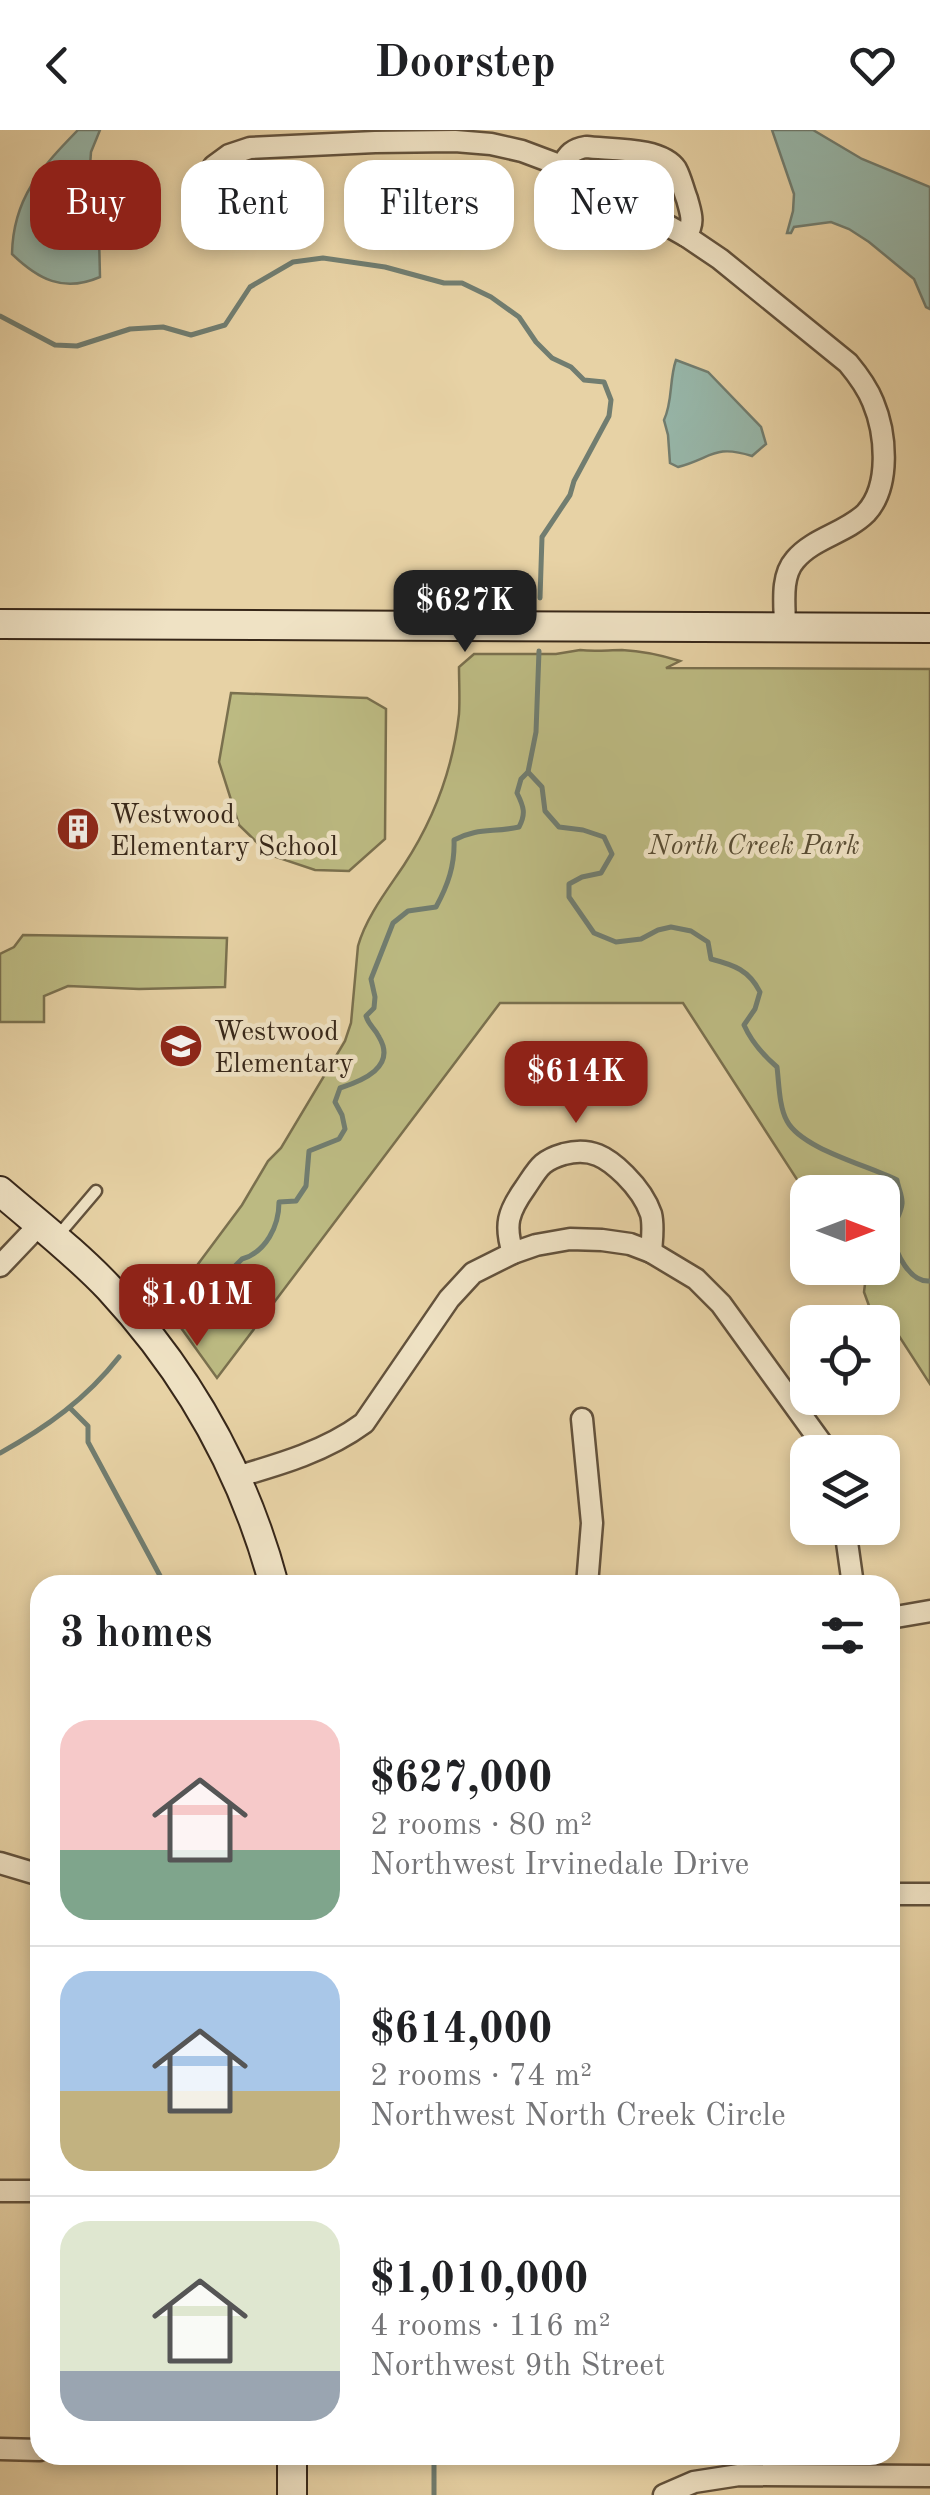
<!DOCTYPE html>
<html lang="en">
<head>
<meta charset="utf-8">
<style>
  :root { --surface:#fff; --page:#f6f6f6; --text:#202124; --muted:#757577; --line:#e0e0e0; --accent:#8f2418 }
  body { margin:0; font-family:"Old Standard TT",serif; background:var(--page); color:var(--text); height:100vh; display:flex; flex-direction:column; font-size:38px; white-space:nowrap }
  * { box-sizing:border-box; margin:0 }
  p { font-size:32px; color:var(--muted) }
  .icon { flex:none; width:55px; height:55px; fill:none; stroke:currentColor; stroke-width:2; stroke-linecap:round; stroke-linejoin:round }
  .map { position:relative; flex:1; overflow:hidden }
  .sheet { position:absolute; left:30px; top:1445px; width:870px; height:890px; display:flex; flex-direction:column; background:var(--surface); border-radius:30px; box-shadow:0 5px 15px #0003 }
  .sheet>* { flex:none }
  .hud { position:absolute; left:30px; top:30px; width:870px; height:90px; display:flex; gap:20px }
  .needle { width:65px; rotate:90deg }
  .controls { position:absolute; left:790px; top:1045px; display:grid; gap:20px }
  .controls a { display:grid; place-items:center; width:110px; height:110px; border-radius:20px; background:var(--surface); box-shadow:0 5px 15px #0003; font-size:50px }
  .price { position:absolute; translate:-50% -85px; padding:0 22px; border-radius:20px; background:var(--accent); color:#fff; font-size:32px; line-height:65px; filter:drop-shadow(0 2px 5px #0008) }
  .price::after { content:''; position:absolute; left:50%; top:60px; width:30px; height:22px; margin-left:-15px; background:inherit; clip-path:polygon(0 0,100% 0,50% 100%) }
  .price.active { background:#222; color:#fff }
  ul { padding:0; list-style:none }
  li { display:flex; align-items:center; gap:30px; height:250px; padding:0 30px }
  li+li { border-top:2px solid var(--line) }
  li span { display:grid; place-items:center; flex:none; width:280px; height:200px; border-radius:30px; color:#555 }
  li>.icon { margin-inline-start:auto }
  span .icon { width:120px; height:120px; fill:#fffc; stroke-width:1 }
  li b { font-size:42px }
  h2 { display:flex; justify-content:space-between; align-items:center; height:120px; padding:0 30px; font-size:42px }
  .chip { padding:0 35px; border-radius:30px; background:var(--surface); box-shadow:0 5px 15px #0003; font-size:35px; line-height:90px }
  .chip.active { background:var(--accent); color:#fff }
  header { display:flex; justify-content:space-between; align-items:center; height:130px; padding:0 30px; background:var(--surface); font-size:45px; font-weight:800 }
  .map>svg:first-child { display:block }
</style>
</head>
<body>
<header><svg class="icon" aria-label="back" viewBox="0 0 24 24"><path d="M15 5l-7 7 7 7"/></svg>Doorstep<svg class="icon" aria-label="heart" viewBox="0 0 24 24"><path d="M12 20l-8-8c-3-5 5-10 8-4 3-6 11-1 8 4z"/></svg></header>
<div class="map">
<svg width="930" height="2365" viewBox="0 0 930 2365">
  <rect width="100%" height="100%" fill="#e7d2a5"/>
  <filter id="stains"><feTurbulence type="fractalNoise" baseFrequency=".002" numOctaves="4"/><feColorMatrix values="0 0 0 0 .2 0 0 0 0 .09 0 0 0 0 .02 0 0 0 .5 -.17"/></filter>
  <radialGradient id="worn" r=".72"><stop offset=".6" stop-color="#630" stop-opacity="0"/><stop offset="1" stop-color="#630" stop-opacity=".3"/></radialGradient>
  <g fill="#bcba82" stroke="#7a704e" stroke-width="2.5">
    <path d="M 580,520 C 595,522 608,520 622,520 C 643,521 661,525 680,531 L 666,538 L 930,539 L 930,1254 L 890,1192 L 872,1184 L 864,1162 L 865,1154 L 854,1138 L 882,1138 L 882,1062 L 808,1062 L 807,1065 L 683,873 L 500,873 L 217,1248 L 166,1177 L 242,1075 L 268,1031 L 281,1018 L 345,911 L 351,893 L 358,816 C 366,787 388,759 404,735 C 434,689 453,638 459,584 C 460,569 459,552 459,537 L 474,524 L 556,524 Z"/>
    <polygon points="231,563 367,568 386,579 385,709 349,741 315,740 270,725 239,695 219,632"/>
    <polygon points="23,805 227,808 225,857 139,859 68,856 44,866 44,892 0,892 0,824 14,817"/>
  </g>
  <g fill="#97b7aa" stroke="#717d70" stroke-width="2.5">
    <path d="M 78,0 L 100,0 L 91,22 L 90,36 L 98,66 L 100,147 C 63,163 38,149 12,124 C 13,68 41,38 78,0 Z"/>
    <polygon points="772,0 813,0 862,29 930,57 930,179 926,177 914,149 869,112 849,99 831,92 794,97 791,103 787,103 793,81 794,64"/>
    <path d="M 676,230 L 708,242 L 761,297 L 766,314 L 752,326 C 714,314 712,328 678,337 L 670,333 L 668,305 L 664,290 C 673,271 669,250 676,230 Z"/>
  </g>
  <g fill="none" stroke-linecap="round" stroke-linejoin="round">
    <g stroke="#717d70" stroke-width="5">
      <polyline points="0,186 55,215 77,216 130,199 163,197 191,205 225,195 250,157 293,132 323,128 385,137 444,153 462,153 491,167 519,187 536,212 552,228 571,237 584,250 604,252 611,270 609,286 574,351 570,365 542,407 540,468"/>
      <path d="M 528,642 L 542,657 L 545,681 L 559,697 L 583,700 L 604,707 L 612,724 L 601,743 L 582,747 L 569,754 L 569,767 L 594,803 L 616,812 L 641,809 L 658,800 L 671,797 L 691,801 L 708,812 L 711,829 C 734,835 749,840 760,862 L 755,879 L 744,895 C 752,913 763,925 777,937 C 779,953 779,977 787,991 C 802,1019 867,1035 897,1050 C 898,1057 903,1067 902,1074 C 901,1085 892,1094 893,1105 C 895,1123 910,1153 930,1151"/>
      <path d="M 189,1182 L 242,1129 C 266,1122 279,1096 279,1072 L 296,1071 L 306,1056 L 309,1021 L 339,1009 L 345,999 L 342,985 L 335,972 L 340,958 C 362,951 397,937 379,907 C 375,898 369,896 366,886 L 374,878 L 375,867 L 371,849 L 393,793 L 408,781 L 436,777 C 448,755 455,735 454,710 C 479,697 492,703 519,697 C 526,684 524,677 517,663 L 521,649 L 528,642 L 536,602 L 539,521"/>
      <polyline points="70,1278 88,1296 88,1312 165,1455"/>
      <path d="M 0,1323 C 47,1297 86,1269 119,1227"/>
      <polyline points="434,2325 434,2365"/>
    </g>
    <g stroke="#63523c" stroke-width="15">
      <polyline id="lane" points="56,1108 96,1061"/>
    </g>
    <g stroke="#63523c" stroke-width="25">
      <g id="street">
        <path d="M 562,36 C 568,24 573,19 586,17 C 611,20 661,17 676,39 C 681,48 683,59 687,69 C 691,84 695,92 686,106"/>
        <path d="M 194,67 L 214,36 L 229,25 L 250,18 L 375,12 L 455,11 L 491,14 L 522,21 L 562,36 L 686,106 L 720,129 L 848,233 C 858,245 867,257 873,272 C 886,303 891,356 866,383 C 846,403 813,408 795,430 C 780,447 785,476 785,497"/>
        <path d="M 513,1123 C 504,1095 508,1082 525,1058 C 530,1051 536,1040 543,1034 C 549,1029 557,1026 564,1024 C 591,1017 607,1027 625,1045 C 636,1056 646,1069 651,1084 C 654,1096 652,1109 651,1122"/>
        <polyline points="0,1136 38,1096"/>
        <polyline points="582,1289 592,1393 587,1455"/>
        <path d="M 236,1347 C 281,1334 326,1321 364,1293 L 449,1169 L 473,1143 L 513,1123 L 536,1115 L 570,1109 L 602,1110 L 630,1114 L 651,1122 L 696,1149 L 721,1174 L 828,1322"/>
        <polyline points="845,1398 853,1455"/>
        <polyline points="890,1488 930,1481"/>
        <polyline points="0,1733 40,1745"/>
        <polyline points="890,1764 930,1764"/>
        <polyline points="0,2061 40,2061"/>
        <polyline points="0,2319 40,2320"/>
        <polyline points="664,2365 694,2352 739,2345 930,2346"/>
      </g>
    </g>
    <g stroke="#372719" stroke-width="32">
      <g id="secondary">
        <polyline points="0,494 930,498"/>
        <path d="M 0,1061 C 36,1092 76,1123 109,1158 C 188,1243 244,1342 274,1455"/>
        <polyline points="292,2325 292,2365"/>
      </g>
    </g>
    <use href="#lane" stroke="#efe2c4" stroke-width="10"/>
    <use href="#street" stroke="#efe2c4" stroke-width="20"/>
    <use href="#secondary" stroke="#efe2c4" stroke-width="28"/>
  </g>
  <defs>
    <g id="building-disc" transform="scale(2.25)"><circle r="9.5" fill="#8f2418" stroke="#efe2c4"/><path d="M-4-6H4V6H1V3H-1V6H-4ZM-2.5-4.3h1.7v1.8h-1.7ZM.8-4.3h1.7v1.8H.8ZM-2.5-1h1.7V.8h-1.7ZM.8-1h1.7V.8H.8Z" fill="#fff"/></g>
    <g id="school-disc" transform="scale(2.25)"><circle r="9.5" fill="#8f2418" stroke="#efe2c4"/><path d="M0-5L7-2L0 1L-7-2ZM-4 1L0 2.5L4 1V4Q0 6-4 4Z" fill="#fff"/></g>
  </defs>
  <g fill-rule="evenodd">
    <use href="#building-disc" x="78" y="699"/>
    <use href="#school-disc" x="181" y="916"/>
  </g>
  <g text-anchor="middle" stroke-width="9" stroke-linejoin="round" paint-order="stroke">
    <g font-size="28" fill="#372719" stroke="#efe2c4" text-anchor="start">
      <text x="110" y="693">Westwood<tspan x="110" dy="32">Elementary School</tspan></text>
      <text x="214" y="910">Westwood<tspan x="214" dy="32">Elementary</tspan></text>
    </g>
    <g font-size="28" font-style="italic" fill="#584c33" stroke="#efe2c4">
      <text x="754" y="724">North Creek Park</text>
    </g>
  </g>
  <rect width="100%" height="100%" filter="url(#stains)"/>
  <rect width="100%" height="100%" fill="url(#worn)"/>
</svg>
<div class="controls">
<a><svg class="needle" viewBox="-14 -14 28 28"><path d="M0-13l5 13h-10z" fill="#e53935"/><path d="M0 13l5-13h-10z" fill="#757577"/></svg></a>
<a><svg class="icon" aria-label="locate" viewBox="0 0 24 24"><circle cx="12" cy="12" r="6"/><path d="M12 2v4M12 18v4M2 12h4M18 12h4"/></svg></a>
<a><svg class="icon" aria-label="layers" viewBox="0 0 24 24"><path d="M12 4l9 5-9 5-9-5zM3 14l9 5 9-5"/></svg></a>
</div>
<b class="price active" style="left:465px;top:525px">$627K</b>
<b class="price" style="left:576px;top:996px">$614K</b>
<b class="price" style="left:197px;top:1219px">$1.01M</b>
<div class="hud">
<a class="chip active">Buy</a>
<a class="chip">Rent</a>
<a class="chip">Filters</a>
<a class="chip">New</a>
</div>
<section class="sheet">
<h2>3 homes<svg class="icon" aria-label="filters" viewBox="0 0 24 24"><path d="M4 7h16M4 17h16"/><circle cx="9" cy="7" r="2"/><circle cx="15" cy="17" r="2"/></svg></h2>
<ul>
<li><span style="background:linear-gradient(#f6c9c9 65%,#7fa58c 0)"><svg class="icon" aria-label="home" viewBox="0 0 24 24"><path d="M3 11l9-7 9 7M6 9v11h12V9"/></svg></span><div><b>$627,000</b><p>2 rooms · 80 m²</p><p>Northwest Irvinedale Drive</p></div></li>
<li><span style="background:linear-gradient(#a9c7e8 60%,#c2b280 0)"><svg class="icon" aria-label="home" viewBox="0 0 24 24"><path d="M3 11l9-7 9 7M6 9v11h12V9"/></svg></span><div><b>$614,000</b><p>2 rooms · 74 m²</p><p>Northwest North Creek Circle</p></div></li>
<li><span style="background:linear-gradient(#dfe7d0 75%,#9aa5b1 0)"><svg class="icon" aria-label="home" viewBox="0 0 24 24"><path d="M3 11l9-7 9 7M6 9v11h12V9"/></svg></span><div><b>$1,010,000</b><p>4 rooms · 116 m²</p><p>Northwest 9th Street</p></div></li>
</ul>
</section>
</div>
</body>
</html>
